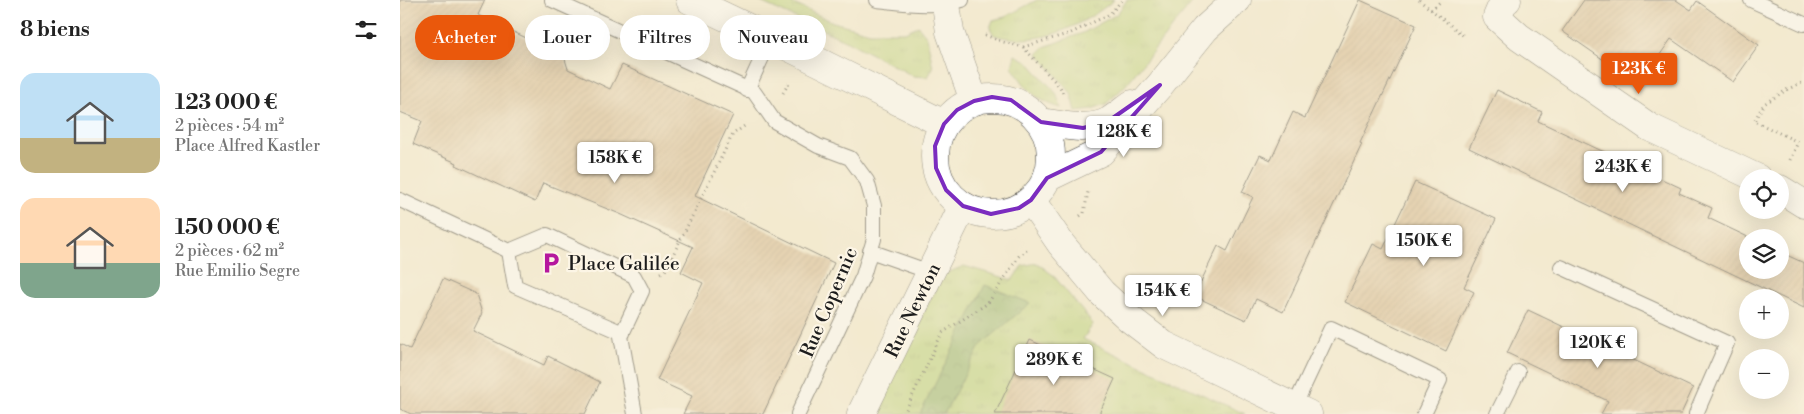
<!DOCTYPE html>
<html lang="fr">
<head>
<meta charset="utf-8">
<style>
  :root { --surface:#fff; --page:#f6f6f6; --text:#222; --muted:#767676; --accent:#ea580c }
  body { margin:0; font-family:"Libre Bodoni",serif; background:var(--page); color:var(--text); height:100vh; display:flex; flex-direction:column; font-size:19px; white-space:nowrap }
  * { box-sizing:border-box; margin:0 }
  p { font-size:16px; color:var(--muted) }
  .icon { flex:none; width:28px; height:28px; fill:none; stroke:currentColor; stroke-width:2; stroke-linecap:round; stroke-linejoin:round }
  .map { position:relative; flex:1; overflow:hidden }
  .drawer { display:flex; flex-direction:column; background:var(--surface); width:400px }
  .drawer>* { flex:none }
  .hud { position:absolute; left:15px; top:15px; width:475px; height:45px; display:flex; gap:10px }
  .buttons { position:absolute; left:1339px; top:169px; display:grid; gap:10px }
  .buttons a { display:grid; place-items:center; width:50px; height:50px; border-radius:50%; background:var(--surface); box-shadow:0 5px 20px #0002; font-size:25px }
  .price { position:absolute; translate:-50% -42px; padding:0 11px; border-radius:5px; background:#fff; color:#222; font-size:16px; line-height:32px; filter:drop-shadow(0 1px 2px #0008) }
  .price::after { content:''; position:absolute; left:50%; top:30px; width:15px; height:11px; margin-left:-8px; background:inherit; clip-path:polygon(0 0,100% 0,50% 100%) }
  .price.active { background:var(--accent); color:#fff }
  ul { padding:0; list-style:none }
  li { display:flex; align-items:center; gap:15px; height:125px; padding:0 20px }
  li span { display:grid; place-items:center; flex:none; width:140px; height:100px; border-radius:15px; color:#555 }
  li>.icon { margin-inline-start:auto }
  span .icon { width:60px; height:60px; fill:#fffc; stroke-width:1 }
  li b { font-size:21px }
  h2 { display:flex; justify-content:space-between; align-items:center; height:60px; padding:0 20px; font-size:21px }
  .pill { padding:0 18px; border-radius:22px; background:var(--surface); box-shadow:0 5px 20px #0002; font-size:18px; line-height:45px }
  .pill.active { background:var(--accent); color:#fff }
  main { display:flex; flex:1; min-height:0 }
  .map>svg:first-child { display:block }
</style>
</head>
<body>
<main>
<section class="drawer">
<h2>8 biens<svg class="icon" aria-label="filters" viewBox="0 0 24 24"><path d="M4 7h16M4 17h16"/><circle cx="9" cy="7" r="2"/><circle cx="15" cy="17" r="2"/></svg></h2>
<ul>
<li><span style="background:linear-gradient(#bfe0f5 65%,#c2b280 0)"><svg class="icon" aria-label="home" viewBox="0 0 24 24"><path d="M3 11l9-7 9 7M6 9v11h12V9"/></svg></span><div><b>123 000 €</b><p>2 pièces · 54 m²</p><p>Place Alfred Kastler</p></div></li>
<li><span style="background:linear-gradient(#ffd9b3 65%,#7fa58c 0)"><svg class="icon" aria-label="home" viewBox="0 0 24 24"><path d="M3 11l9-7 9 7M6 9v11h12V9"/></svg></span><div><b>150 000 €</b><p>2 pièces · 62 m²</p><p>Rue Emilio Segre</p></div></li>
</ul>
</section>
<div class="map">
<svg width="1404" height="414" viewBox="0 0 1404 414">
  <defs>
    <pattern id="grass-tufts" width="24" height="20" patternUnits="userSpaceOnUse" patternTransform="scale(1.25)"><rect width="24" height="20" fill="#b7d075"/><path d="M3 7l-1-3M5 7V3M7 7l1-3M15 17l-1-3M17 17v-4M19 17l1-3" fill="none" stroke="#9db265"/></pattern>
    <pattern id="forest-crowns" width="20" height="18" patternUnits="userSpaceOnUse" patternTransform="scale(1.25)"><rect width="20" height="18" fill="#91b266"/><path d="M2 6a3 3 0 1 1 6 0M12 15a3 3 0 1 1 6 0" fill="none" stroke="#7c9858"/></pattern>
    <pattern id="building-hatch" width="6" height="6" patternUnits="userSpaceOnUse" patternTransform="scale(1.25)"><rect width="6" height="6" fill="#d5b78e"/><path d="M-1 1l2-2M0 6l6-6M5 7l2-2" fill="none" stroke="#b69d7a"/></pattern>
  </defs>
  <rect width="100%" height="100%" fill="#fcf5e5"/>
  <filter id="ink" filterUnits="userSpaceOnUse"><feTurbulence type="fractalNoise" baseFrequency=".02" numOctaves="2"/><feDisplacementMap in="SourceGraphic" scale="10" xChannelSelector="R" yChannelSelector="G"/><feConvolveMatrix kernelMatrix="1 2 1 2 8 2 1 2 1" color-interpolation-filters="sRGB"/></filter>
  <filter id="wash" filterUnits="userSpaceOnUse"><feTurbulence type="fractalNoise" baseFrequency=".0096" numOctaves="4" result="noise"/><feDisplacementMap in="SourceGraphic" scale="20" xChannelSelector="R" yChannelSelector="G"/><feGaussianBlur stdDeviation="1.12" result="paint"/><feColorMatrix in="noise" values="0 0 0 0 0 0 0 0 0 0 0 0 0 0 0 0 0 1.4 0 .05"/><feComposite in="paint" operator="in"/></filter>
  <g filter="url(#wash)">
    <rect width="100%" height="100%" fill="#f3eacf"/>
    <g fill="url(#grass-tufts)" stroke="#6a7648">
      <polygon points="356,0 385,0 433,22 470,32 505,32 518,26 527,37 533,68 528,77 513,76 447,41"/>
      <path d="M 637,0 L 714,0 C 681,27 637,48 594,35 L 590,28 L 593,20 L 605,17 Z"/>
      <polygon points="727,0 794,0 725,86 706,104 692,109 676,111 671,93 638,54 644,47 683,33 717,14"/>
      <path d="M 615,55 L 627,61 L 656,93 L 661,108 C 633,99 628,90 612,67 Z"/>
      <polygon points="637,263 653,275 693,324 683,339 845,414 478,414 478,408 542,275 564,266 612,280 622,266"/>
    </g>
    <polygon fill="url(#forest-crowns)" stroke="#566741" points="585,285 630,303 580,346 544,414 520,414"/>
    <g id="blocks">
      <g fill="url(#building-hatch)">
        <polygon points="0,0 85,0 78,15 164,56 168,69 210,89 222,65 333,115 295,196 434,263 363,414 283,414 292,396 257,380 303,283 281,272 293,247 220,214 143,183 135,202 56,165 57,163 13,144 22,121 0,112"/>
        <polygon points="960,0 1016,25 960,143 962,144 883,312 856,299 846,320 794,296 818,246 827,251 853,197 842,192 860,155 871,160 893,112 905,118"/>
        <polygon points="1184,0 1276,0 1291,10 1297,1 1359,45 1333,82 1271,39 1245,76 1233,68 1227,76 1162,31"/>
        <polygon points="1097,90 1142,112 1138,121 1281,188 1279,193 1312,208 1308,218 1350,238 1348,238 1348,270 1380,270 1380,252 1404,263 1404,308 1069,148"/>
        <polygon points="1015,182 1096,219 1064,287 1074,292 1046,351 945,302 973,244 983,249"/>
        <polygon points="43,279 76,294 82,313 73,331 144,365 148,356 200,382 185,414 11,414 0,409 0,344 10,349"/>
        <polygon points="1128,310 1293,388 1281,414 1201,414 1208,401 1107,353"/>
        <polygon points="630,340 715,379 699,414 595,414"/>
      </g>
    </g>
  </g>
  <g filter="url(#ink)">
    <use href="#blocks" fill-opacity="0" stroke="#3c3b37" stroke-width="1"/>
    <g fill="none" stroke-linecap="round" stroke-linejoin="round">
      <g stroke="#3c3b37" stroke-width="16">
        <g id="service">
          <polyline points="152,0 354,92 374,121 418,146 450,158 467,181 474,206 474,239 463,276 398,414"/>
          <path d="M 477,0 C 505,3 534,8 562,0"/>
          <polyline points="1351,0 1404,24"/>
          <polyline points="347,90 371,38"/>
          <polyline points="0,200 109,251 147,235 234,276 242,291 221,336 235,414"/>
          <polyline points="109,251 115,286 223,333"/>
          <polyline points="470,251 530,272"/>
          <polyline points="1161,267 1327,343 1296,414"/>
          <polyline points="894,407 931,328 1040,380 1024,414"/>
          <polyline points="1097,414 1118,372"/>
        </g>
      </g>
      <g stroke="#3c3b37" stroke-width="29">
        <g id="minor">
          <polyline points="290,0 403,54 544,124"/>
          <polyline points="1107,0 1103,3 1097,17 1119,37 1249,127 1357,178"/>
          <polyline points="546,4 550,32 574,101"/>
          <circle cx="593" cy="156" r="58"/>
          <path d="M 641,122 C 663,125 688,132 709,121 C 717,116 724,110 732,104"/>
          <polyline points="647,178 701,152 760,85 805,29 837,0"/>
          <polyline points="1380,189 1404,204"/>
          <polyline points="631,200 661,244 702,293 730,319 764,345 908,414"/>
          <polyline points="461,414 563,206"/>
        </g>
      </g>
      <g stroke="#3c3b37" stroke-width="3" stroke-dasharray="1 4" stroke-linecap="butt">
        <polyline points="1019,0 1065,37"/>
        <polyline points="1031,10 1042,0"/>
        <polyline points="585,35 603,42 623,47 671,33 710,14 722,0"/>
        <polyline points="623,47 660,87 663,93"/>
        <polyline points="383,93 390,81"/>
        <polyline points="1390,160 1398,142 1354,121 1364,104 1388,89 1404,82"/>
        <polyline points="680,216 684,213 688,192"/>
        <polyline points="261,273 265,271 333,134 346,125"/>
        <polyline points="504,414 542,333 588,303 619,256 628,249"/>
      </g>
      <use href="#service" stroke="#fff" stroke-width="14"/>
      <use href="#minor" stroke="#fff" stroke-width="28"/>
    </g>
  </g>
  <path d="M0 0H1404V414H0ZM 760,85 L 701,152 L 647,178 L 631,200 L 619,208 L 591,214 L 563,206 L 546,190 L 536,168 L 535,146 L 544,124 L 557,110 L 574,101 L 592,97 L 611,100 L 641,122 L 683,128 L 707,122 Z" fill="#f3eacf" fill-opacity=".55" fill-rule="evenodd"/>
  <path fill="none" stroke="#7b2cbf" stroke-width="4" stroke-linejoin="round" d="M 760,85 L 701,152 L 647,178 L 631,200 L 619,208 L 591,214 L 563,206 L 546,190 L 536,168 L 535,146 L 544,124 L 557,110 L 574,101 L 592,97 L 611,100 L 641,122 L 683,128 L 707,122 Z"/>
  <defs>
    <g id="parking-bare" transform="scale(1.725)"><path d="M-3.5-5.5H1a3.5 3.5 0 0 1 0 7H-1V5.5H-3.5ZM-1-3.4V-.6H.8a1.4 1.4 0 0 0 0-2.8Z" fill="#b5179e" stroke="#fcf5e5" stroke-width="2.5" paint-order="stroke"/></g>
  </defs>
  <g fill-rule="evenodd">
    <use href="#parking-bare" x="151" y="263"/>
  </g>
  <g text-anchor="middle" stroke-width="4.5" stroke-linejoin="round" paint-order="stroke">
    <g font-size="19" fill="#1c1c1c" stroke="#fcf5e5" text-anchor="start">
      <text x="168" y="270">Place Galilée</text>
    </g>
    <g font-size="19" fill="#1c1c1c" stroke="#fcf5e5">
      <text transform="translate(428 302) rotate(-67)" y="7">Rue Copernic</text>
      <text transform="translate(512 310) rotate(-64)" y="7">Rue Newton</text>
    </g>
  </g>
</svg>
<div class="buttons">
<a><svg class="icon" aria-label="locate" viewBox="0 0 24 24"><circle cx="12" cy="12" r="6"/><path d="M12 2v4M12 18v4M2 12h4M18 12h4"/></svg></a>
<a><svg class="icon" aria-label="layers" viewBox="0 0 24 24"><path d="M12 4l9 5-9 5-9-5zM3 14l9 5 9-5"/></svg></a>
<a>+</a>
<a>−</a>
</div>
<b class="price active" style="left:1239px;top:95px">123K €</b>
<b class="price" style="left:724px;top:158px">128K €</b>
<b class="price" style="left:215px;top:184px">158K €</b>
<b class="price" style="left:1223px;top:193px">243K €</b>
<b class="price" style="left:1024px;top:267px">150K €</b>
<b class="price" style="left:763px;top:317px">154K €</b>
<b class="price" style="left:1198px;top:369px">120K €</b>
<b class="price" style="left:654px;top:386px">289K €</b>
<div class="hud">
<a class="pill active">Acheter</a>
<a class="pill">Louer</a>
<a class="pill">Filtres</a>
<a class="pill">Nouveau</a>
</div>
</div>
</main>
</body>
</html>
